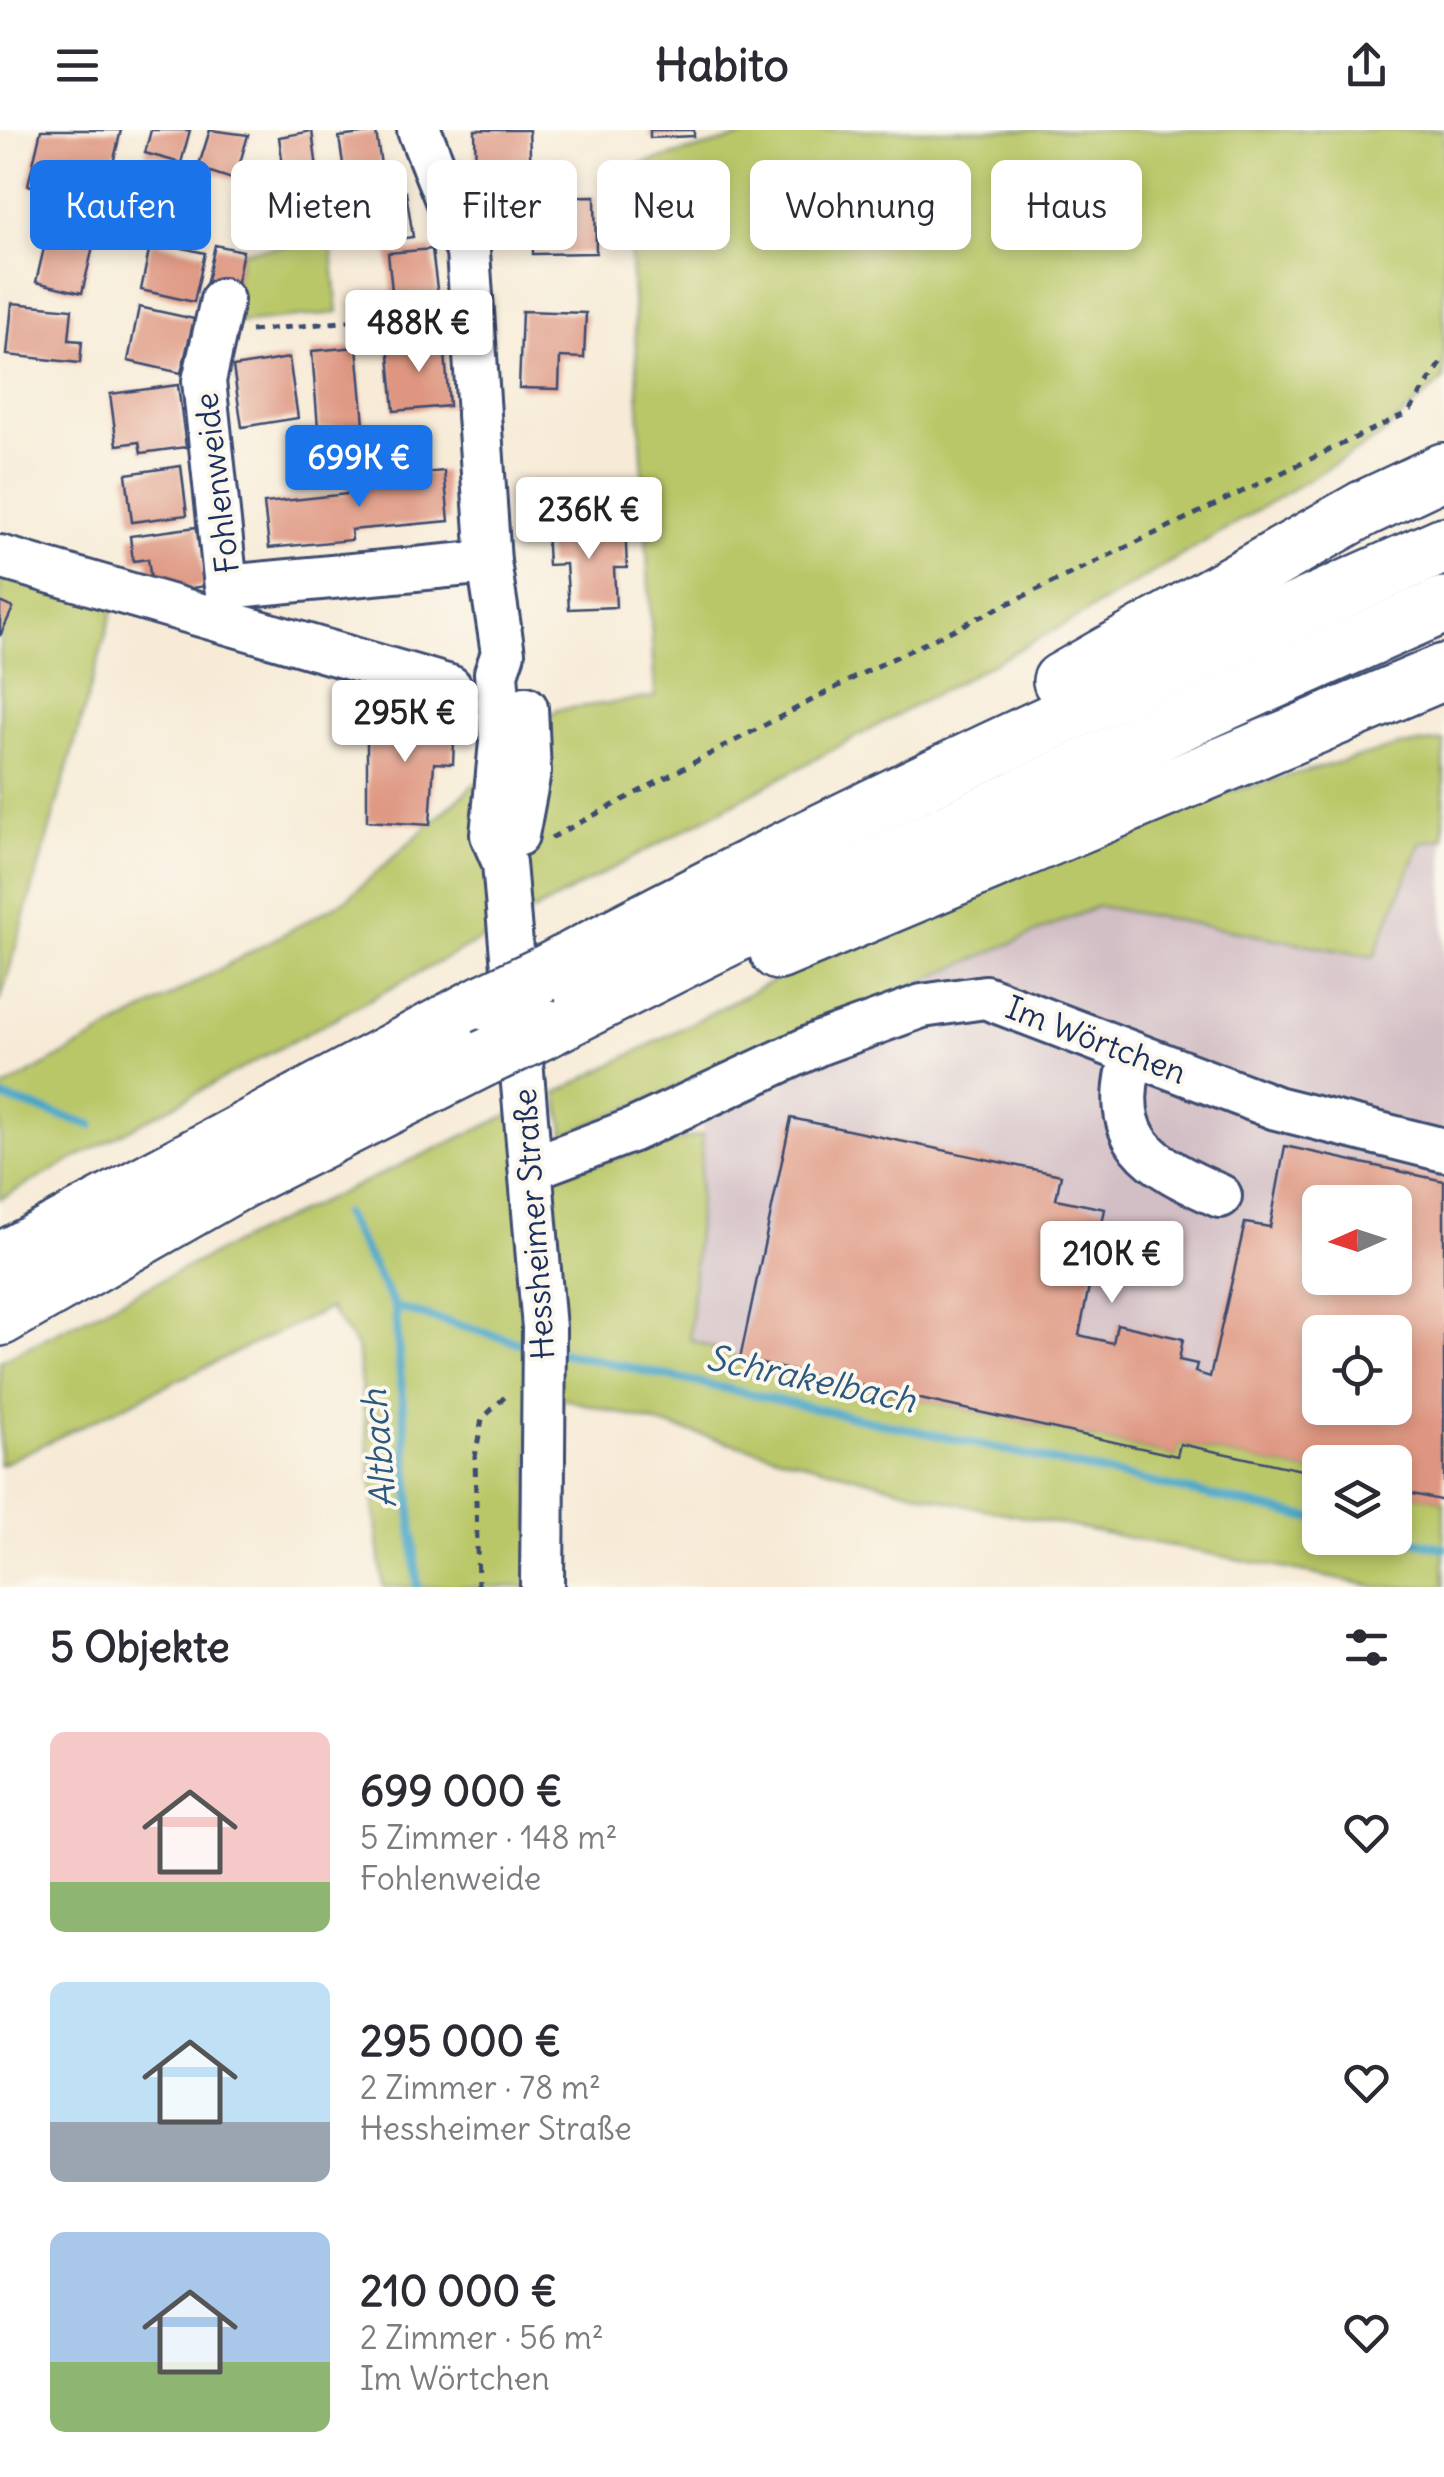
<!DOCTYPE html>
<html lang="de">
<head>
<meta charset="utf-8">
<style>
  :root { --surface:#fff; --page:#f7f7f7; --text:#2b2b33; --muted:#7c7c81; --accent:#1a73e8 }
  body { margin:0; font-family:Delius,sans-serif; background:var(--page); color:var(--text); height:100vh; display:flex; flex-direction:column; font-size:38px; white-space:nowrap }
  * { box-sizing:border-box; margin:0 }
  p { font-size:32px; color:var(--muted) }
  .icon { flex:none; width:55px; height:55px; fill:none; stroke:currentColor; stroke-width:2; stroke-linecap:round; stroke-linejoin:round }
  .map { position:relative; height:1457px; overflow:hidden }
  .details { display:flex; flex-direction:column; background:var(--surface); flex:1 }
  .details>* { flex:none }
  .hud { position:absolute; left:30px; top:30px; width:1385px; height:90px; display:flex; gap:20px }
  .needle { width:65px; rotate:267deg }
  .buttons { position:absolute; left:1302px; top:1055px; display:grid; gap:20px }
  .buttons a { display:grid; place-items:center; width:110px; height:110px; border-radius:15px; background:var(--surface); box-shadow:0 5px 15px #0003; font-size:50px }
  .price { position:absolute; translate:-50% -85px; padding:0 22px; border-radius:10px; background:#fff; color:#222; font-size:32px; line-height:65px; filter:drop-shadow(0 2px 5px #0008) }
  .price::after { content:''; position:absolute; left:50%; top:60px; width:30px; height:22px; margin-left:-15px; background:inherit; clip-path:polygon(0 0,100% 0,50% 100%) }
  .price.active { background:var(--accent); color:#fff }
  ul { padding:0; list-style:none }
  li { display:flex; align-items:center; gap:30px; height:250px; padding:0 50px }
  li span { display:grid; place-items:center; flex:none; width:280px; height:200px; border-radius:15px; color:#555 }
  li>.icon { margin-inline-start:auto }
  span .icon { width:120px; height:120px; fill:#fffc; stroke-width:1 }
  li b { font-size:42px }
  h2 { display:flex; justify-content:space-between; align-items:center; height:120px; padding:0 50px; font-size:42px }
  .pill { padding:0 35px; border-radius:15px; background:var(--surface); box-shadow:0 5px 15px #0003; font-size:35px; line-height:90px }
  .pill.active { background:var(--accent); color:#fff }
  header { display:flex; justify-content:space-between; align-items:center; height:130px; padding:0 50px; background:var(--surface); font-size:45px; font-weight:700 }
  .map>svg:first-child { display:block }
</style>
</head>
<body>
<header><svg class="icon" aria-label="menu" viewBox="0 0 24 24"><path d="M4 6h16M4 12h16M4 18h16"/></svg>Habito<svg class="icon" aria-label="share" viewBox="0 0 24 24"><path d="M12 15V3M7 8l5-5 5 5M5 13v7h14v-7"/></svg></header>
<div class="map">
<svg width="1444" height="1457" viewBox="0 0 1444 1457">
  <rect width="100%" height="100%" fill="#fbf7ec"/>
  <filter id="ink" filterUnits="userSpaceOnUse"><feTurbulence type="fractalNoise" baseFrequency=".01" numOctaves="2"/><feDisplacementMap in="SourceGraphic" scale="20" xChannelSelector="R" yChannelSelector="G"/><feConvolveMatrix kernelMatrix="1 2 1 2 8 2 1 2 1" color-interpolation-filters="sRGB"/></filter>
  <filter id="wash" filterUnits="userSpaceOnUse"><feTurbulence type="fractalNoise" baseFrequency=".0048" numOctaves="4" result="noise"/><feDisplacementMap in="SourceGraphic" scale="40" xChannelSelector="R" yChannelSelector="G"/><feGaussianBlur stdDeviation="2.25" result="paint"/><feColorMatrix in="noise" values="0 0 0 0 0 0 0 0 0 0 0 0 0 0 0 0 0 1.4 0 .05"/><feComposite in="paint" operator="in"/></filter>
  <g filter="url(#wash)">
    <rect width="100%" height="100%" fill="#f7ebd7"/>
    <path fill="#d2bec5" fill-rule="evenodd" d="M 1444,708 L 1444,1371 L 1395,1360 L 1395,1332 L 1320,1332 L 1320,1344 L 1180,1314 L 1177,1326 L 740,1229 L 690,1209 L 703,1004 L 689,951 L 1098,775 L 1373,827 L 1421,712 ZM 1320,1072 L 1395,1072 L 1395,1148 L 1320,1148 ZM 1320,1202 L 1395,1202 L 1395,1278 L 1320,1278 Z"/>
    <g fill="#bac768" stroke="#6a7b63" stroke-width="2.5">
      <polygon points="768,0 1444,0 1444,249 1378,308 1075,489 0,1069 0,960 347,769 557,580 655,567 626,38"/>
      <polygon points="331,111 338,183 227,194 243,121"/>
      <polygon points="0,436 116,469 0,872"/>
      <polygon points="1444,611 1444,708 1421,712 1374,827 1098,776 565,1005 557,963 790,842 1169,678 1399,616"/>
      <polygon points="524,978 532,1457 383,1457 357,1217 329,1178 0,1335 0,1231 265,1098"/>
      <polygon points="703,1004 690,1209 740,1229 1176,1326 1180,1314 1320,1344 1320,1408 1395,1408 1395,1360 1444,1371 1444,1457 1377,1457 964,1375 555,1266 555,1045"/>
    </g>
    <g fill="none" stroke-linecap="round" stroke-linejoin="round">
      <g stroke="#47a6c6" stroke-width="9">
        <polyline points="0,967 92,995"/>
        <polyline points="344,1084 395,1177 531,1216"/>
        <polyline points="395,1177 417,1457"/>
        <polyline points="555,1221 1320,1390"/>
        <polyline points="1395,1407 1444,1418"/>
      </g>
    </g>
    <g id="blocks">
      <g fill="#de9681" fill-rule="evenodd">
        <polygon points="41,0 121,0 82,163 36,152 57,63 28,55"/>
        <polygon points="151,0 190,0 181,33 145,23"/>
        <polygon points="210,0 248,5 235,50 198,38"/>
        <polygon points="475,0 529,0 531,46 476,47"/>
        <polygon points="650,0 694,0 694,6 650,8"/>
        <polygon points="312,1 318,46 285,51 279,7"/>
        <polygon points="376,2 383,48 346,54 339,7"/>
        <polygon points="406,62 413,107 356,115 350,70"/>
        <polygon points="595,66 596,123 533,124 532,67"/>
        <polygon points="151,111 205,123 194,172 141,160"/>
        <polygon points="215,115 243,121 235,162 206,156"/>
        <polygon points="432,119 439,175 394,180 388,123"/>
        <polygon points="12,173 72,179 69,210 82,211 80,233 7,225"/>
        <polygon points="139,177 194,189 181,243 128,231"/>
        <polygon points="522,181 586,183 584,228 560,227 559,259 519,258"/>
        <polygon points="444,209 449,276 394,281 388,214"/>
        <polygon points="357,217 364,294 318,298 312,221"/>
        <polygon points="289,228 298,288 242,297 233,237"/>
        <polygon points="178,255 186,317 141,323 139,312 117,315 110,264"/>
        <polygon points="181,336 187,385 132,392 126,344"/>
        <polygon points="444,341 449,391 351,400 352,410 269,418 264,373 348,364 347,350"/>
        <polygon points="625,394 627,438 614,438 616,477 569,479 566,434 548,435 546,398"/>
        <polygon points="197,397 205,456 153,464 148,429 133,431 130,406"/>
        <polygon points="0,472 13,478 0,506"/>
        <polygon points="367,583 455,587 453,634 434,633 430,695 367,691"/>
        <path d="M 791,988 L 1061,1045 L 1056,1069 L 1105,1079 L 1079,1205 L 1113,1213 L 1117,1194 L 1183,1209 L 1179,1230 L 1197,1234 L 1195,1242 L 1210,1247 L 1245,1093 L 1270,1097 L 1285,1016 L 1444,1051 L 1444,1371 L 1395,1360 L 1395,1332 L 1320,1332 L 1320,1344 L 1180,1314 L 1177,1326 L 740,1229 ZM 1320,1072 L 1395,1072 L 1395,1148 L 1320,1148 ZM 1320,1202 L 1395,1202 L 1395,1278 L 1320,1278 Z"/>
      </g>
    </g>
  </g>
  <g filter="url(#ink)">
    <use href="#blocks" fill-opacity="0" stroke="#3c4b70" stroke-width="2.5"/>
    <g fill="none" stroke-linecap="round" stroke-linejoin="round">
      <g stroke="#3c4b70" stroke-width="48">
        <g id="minor">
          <polyline points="419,0 468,122 489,432 503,523 496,543 501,612 492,705 504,733 544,1198 542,1457"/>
          <polyline points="222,170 204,251 226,457 489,432"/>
          <polyline points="0,427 450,557"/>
          <polyline points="517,705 529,642 526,578"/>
          <path d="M 1132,926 C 1108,1012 1150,1035 1220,1066"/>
          <polyline points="532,1038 633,1000 820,913 922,876 985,867 1276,978 1444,1020"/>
        </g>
      </g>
      <g stroke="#3c4b70" stroke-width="60">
        <g id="highway">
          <polyline points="1061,551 1363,379 1444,341"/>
          <polyline points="778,822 1444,542"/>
          <path d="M 544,844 C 837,687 1140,549 1444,415"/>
          <path d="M 549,898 C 843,748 1141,607 1444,475"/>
          <polyline points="0,1131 485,872"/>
          <polyline points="0,1188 240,1051 485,928"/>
        </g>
      </g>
      <g stroke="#3c4b70" stroke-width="5" stroke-dasharray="8 8" stroke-linecap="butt">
        <polyline points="251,201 439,182"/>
        <polyline points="551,708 869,540 1409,282 1444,229"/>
        <polyline points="478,1457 475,1327 482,1289 509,1263"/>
      </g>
      <use href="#minor" stroke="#fff" stroke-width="42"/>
      <use href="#highway" stroke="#fff" stroke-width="55"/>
      <g stroke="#3c4b70" stroke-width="60" stroke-linecap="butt">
        <g id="highway-bridge">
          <polyline points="485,872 544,844"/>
          <polyline points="485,928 549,898"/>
        </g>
      </g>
      <use href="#highway-bridge" stroke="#fff" stroke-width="55"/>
    </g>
  </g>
  <g text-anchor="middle" stroke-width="8" stroke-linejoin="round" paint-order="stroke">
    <g font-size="32" fill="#1b2f5e" stroke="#fbf7ec">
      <text transform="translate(217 353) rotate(-97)" y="11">Fohlenweide</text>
      <text transform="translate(1096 910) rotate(21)" y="11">Im Wörtchen</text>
      <text transform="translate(534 1094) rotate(-94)" y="11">Hessheimer Straße</text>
    </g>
    <g font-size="35" font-style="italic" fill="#2a5982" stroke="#fbf7ec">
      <text transform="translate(811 1249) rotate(12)" y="12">Schrakelbach</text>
      <text transform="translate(379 1319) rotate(-95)" y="12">Altbach</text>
    </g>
  </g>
</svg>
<div class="buttons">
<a><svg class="needle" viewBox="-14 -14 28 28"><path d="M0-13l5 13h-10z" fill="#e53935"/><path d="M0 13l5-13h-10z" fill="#7c7c81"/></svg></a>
<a><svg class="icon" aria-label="locate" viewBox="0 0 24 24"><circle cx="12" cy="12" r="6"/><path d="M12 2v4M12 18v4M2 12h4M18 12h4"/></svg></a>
<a><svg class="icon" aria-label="layers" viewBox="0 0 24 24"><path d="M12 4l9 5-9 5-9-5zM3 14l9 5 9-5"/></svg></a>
</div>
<b class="price" style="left:419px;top:245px">488K €</b>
<b class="price active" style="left:359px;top:380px">699K €</b>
<b class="price" style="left:589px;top:432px">236K €</b>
<b class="price" style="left:405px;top:635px">295K €</b>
<b class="price" style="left:1112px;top:1176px">210K €</b>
<div class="hud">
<a class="pill active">Kaufen</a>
<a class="pill">Mieten</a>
<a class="pill">Filter</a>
<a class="pill">Neu</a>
<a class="pill">Wohnung</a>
<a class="pill">Haus</a>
</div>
</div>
<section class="details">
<h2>5 Objekte<svg class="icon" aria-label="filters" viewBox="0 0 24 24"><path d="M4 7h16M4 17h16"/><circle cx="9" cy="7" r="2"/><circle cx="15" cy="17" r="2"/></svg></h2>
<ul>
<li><span style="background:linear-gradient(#f6c9c9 75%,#8fb573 0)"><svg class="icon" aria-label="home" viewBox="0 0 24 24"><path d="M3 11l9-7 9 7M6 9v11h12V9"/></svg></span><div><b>699 000 €</b><p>5 Zimmer · 148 m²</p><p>Fohlenweide</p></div><svg class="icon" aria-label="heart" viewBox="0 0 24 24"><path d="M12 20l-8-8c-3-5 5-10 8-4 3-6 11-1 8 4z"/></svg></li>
<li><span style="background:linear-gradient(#bfe0f5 70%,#9aa5b1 0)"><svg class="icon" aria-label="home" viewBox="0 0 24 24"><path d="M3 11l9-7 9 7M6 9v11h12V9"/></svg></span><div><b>295 000 €</b><p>2 Zimmer · 78 m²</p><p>Hessheimer Straße</p></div><svg class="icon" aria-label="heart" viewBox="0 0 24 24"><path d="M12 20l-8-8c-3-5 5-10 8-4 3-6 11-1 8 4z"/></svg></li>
<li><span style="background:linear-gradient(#a9c7e8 65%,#8fb573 0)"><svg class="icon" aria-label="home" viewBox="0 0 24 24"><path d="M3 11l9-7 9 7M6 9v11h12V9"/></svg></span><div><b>210 000 €</b><p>2 Zimmer · 56 m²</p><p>Im Wörtchen</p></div><svg class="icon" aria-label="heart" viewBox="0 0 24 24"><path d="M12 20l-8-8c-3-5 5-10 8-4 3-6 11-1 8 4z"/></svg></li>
</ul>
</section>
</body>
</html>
